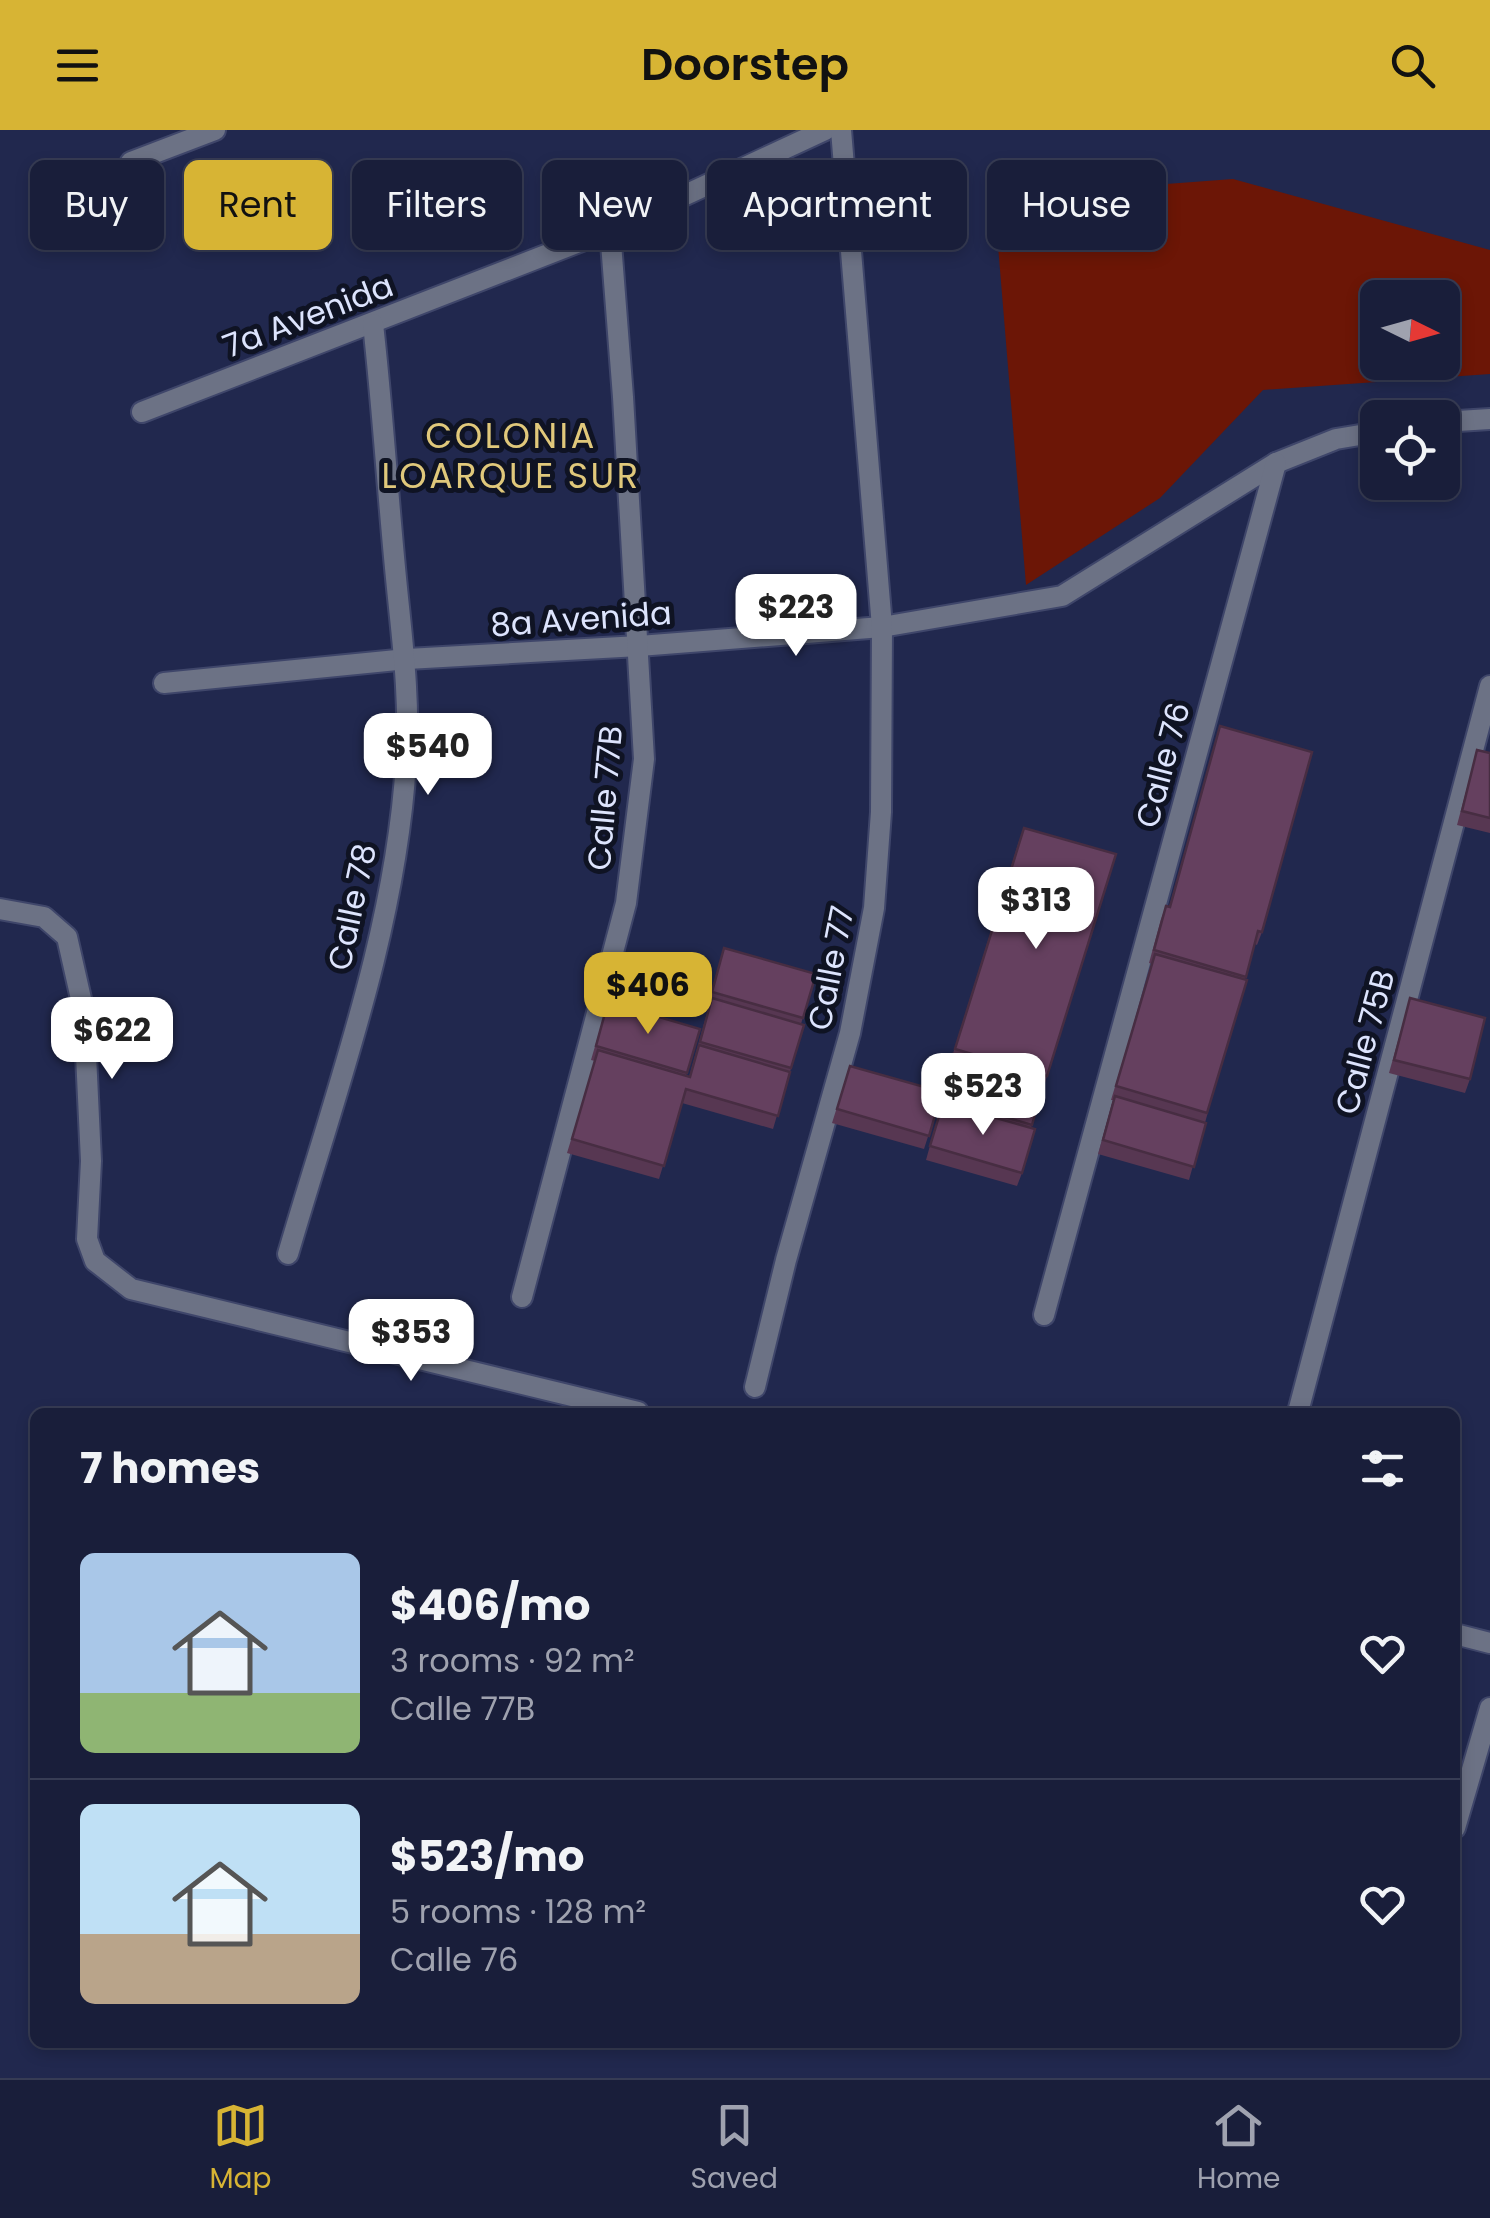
<!DOCTYPE html>
<html lang="en">
<head>
<meta charset="utf-8">
<style>
  :root { --surface:#191e3a; --page:#262b45; --text:#f1f3f6; --muted:#9fa2af; --line:#373c54; --accent:#d7b434 }
  body { margin:0; font-family:Poppins,sans-serif; background:var(--page); color:var(--text); height:100vh; display:flex; flex-direction:column; font-size:38px; white-space:nowrap }
  * { box-sizing:border-box; margin:0 }
  p { font-size:32px; color:var(--muted) }
  .icon { flex:none; width:55px; height:55px; fill:none; stroke:currentColor; stroke-width:2; stroke-linecap:round; stroke-linejoin:round }
  .map { position:relative; flex:1; overflow:hidden }
  .side { position:absolute; left:30px; top:1278px; width:1430px; height:640px; display:flex; flex-direction:column; background:var(--surface); border-radius:15px; box-shadow:0 5px 15px #0003,0 0 0 2px var(--line) }
  .side>* { flex:none }
  .guide { position:absolute; left:30px; top:30px; width:1430px; height:90px; display:flex; gap:20px }
  .needle { width:65px; rotate:95deg }
  .buttons { position:absolute; left:1360px; top:150px; display:grid; gap:20px }
  .buttons a { display:grid; place-items:center; width:100px; height:100px; border-radius:15px; background:var(--surface); box-shadow:0 5px 15px #0003,0 0 0 2px var(--line); font-size:50px }
  .price { position:absolute; translate:-50% -85px; padding:0 22px; border-radius:20px; background:#fff; color:#222; font-size:32px; line-height:65px; filter:drop-shadow(0 2px 5px #0008) }
  .price::after { content:''; position:absolute; left:50%; top:60px; width:30px; height:22px; margin-left:-15px; background:inherit; clip-path:polygon(0 0,100% 0,50% 100%) }
  .price.selected { background:var(--accent); color:#111 }
  ul { padding:0; list-style:none }
  li { display:flex; align-items:center; gap:30px; height:250px; padding:0 50px }
  li+li { border-top:2px solid var(--line) }
  li span { display:grid; place-items:center; flex:none; width:280px; height:200px; border-radius:15px; color:#555 }
  li>.icon { margin-inline-start:auto }
  span .icon { width:120px; height:120px; fill:#fffc; stroke-width:1 }
  li b { font-size:42px }
  h2 { display:flex; justify-content:space-between; align-items:center; height:120px; padding:0 50px; font-size:42px }
  .tag { padding:0 35px; border-radius:15px; background:var(--surface); box-shadow:0 5px 15px #0003,0 0 0 2px var(--line); font-size:35px; line-height:90px }
  .tag.selected { background:var(--accent); color:#111 }
  header { display:flex; justify-content:space-between; align-items:center; height:130px; padding:0 50px; background:var(--accent); color:#111; font-size:45px; font-weight:600 }
  .dock { display:flex; justify-content:space-around; align-items:center; height:140px; border-top:2px solid var(--line); background:var(--surface); font-size:28px; color:var(--muted) }
  .dock a { display:grid; justify-items:center; gap:5px }
  .dock .selected { color:var(--accent) }
  .map>svg:first-child { display:block }
</style>
</head>
<body>
<header><svg class="icon" aria-label="menu" viewBox="0 0 24 24"><path d="M4 6h16M4 12h16M4 18h16"/></svg>Doorstep<svg class="icon" aria-label="search" viewBox="0 0 24 24"><circle cx="10" cy="10" r="6"/><path d="M15 15l6 6"/></svg></header>
<div class="map">
<svg width="1490" height="1948" viewBox="0 0 1490 1948">
  <rect width="100%" height="100%" fill="#21284e"/>
  <path fill="#6c1606" fill-rule="evenodd" d="M 1233,49 L 1490,120 L 1490,244 L 1263,260 L 1160,368 L 1026,455 L 994,67 ZM 1378,168 L 1442,168 L 1442,232 L 1378,232 Z"/>
  <g fill="none" stroke-linecap="round" stroke-linejoin="round">
    <g stroke="#3f466a" stroke-width="24">
      <g id="street">
        <polyline points="114,104 112,65 131,32 215,0"/>
        <polyline points="142,282 610,100 825,0"/>
        <polyline points="1442,292 1490,289"/>
        <polyline points="164,553 407,529 639,516 882,497 1062,466 1276,333 1336,309 1378,302"/>
        <polyline points="0,779 44,787 67,807 84,882 91,1031 87,1109 95,1131 131,1159 638,1282"/>
        <path d="M 288,1124 C 335,963 396,800 406,632 C 410,571 403,517 397,458 C 388,370 383,282 373,194"/>
        <polyline points="522,1167 626,773 644,629 623,267 610,100"/>
        <polyline points="1044,1185 1276,333"/>
        <polyline points="755,1257 786,1130 850,903 874,778 881,682 882,497 841,0"/>
        <polyline points="1298,1282 1490,556"/>
        <polyline points="1455,1504 1490,1513"/>
        <polyline points="1455,1698 1490,1578"/>
      </g>
    </g>
    <use href="#street" stroke="#6c7285" stroke-width="20"/>
  </g>
  <g fill="#573752">
    <polygon points="1220,596 1262,802 1257,815 1255,814 1189,1050 1098,1024 1113,970 1111,970 1152,834 1149,833 1161,789 1166,776 1169,777"/>
    <polygon points="1477,620 1490,623 1490,703 1457,695"/>
    <polygon points="1019,711 1047,946 1031,998 1022,1043 1017,1056 926,1030 939,983 936,982 924,1019 832,993 850,936 941,962"/>
    <polygon points="724,818 816,844 801,894 804,895 773,999 682,973 659,1049 567,1023 595,931 591,930 608,872 700,899 686,946 689,947 709,876 707,875"/>
    <polygon points="1410,868 1470,949 1465,963 1389,943"/>
  </g>
  <g fill="#65405f" stroke="#472d42" stroke-width="2.5">
    <polygon points="1220,596 1312,622 1262,802 1258,801 1246,847 1154,820 1166,776 1170,777"/>
    <polygon points="1477,620 1490,623 1490,688 1462,681"/>
    <polygon points="1024,698 1116,724 1047,946 955,919"/>
    <polygon points="724,818 816,844 803,888 712,862"/>
    <polygon points="1155,824 1247,850 1207,983 1116,956"/>
    <polygon points="712,868 804,895 791,938 700,912"/>
    <polygon points="1410,868 1485,888 1470,949 1394,930"/>
    <polygon points="608,872 700,899 687,943 596,916"/>
    <polygon points="699,915 790,942 778,986 686,959 664,1036 572,1009 598,920 690,947"/>
    <polygon points="953,924 1044,951 1032,995 940,968 929,1006 837,979 850,936 942,962"/>
    <polygon points="1115,966 1206,993 1194,1037 1103,1010"/>
    <polygon points="943,973 1035,999 1022,1043 930,1016"/>
  </g>
  <g text-anchor="middle" stroke-width="10" stroke-linejoin="round" paint-order="stroke">
    <g font-size="32" fill="#dde4fd" stroke="#0f1323">
      <text transform="translate(308 186) rotate(-21)" y="11">7a Avenida</text>
      <text transform="translate(581 489) rotate(-4)" y="11">8a Avenida</text>
      <text transform="translate(1163 635) rotate(-75)" y="11">Calle 76</text>
      <text transform="translate(605 668) rotate(-85)" y="11">Calle 77B</text>
      <text transform="translate(352 777) rotate(-78)" y="11">Calle 78</text>
      <text transform="translate(831 838) rotate(-79)" y="11">Calle 77</text>
      <text transform="translate(1365 912) rotate(-75)" y="11">Calle 75B</text>
    </g>
    <g font-size="35" letter-spacing="2.5" fill="#e0c87b" stroke="#0f1323">
      <text x="511" y="318">COLONIA<tspan x="511" dy="40">LOARQUE SUR</tspan></text>
    </g>
  </g>
</svg>
<div class="buttons">
<a><svg class="needle" viewBox="-14 -14 28 28"><path d="M0-13l5 13h-10z" fill="#e53935"/><path d="M0 13l5-13h-10z" fill="#9fa2af"/></svg></a>
<a><svg class="icon" aria-label="locate" viewBox="0 0 24 24"><circle cx="12" cy="12" r="6"/><path d="M12 2v4M12 18v4M2 12h4M18 12h4"/></svg></a>
</div>
<b class="price" style="left:796px;top:529px">$223</b>
<b class="price" style="left:428px;top:668px">$540</b>
<b class="price" style="left:1036px;top:822px">$313</b>
<b class="price selected" style="left:648px;top:907px">$406</b>
<b class="price" style="left:112px;top:952px">$622</b>
<b class="price" style="left:983px;top:1008px">$523</b>
<b class="price" style="left:411px;top:1254px">$353</b>
<div class="guide">
<a class="tag">Buy</a>
<a class="tag selected">Rent</a>
<a class="tag">Filters</a>
<a class="tag">New</a>
<a class="tag">Apartment</a>
<a class="tag">House</a>
</div>
<section class="side">
<h2>7 homes<svg class="icon" aria-label="filters" viewBox="0 0 24 24"><path d="M4 7h16M4 17h16"/><circle cx="9" cy="7" r="2"/><circle cx="15" cy="17" r="2"/></svg></h2>
<ul>
<li><span style="background:linear-gradient(#a9c7e8 70%,#8fb573 0)"><svg class="icon" aria-label="home" viewBox="0 0 24 24"><path d="M3 11l9-7 9 7M6 9v11h12V9"/></svg></span><div><b>$406/mo</b><p>3 rooms · 92 m²</p><p>Calle 77B</p></div><svg class="icon" aria-label="heart" viewBox="0 0 24 24"><path d="M12 20l-8-8c-3-5 5-10 8-4 3-6 11-1 8 4z"/></svg></li>
<li><span style="background:linear-gradient(#bfe0f5 65%,#b9a48a 0)"><svg class="icon" aria-label="home" viewBox="0 0 24 24"><path d="M3 11l9-7 9 7M6 9v11h12V9"/></svg></span><div><b>$523/mo</b><p>5 rooms · 128 m²</p><p>Calle 76</p></div><svg class="icon" aria-label="heart" viewBox="0 0 24 24"><path d="M12 20l-8-8c-3-5 5-10 8-4 3-6 11-1 8 4z"/></svg></li>
</ul>
</section>
</div>
<nav class="dock">
<a class="selected"><svg class="icon" aria-label="map" viewBox="0 0 24 24"><path d="M3 6l6-2 6 2 6-2v14l-6 2-6-2-6 2zM9 4v14M15 6v14"/></svg>Map</a>
<a><svg class="icon" aria-label="saved" viewBox="0 0 24 24"><path d="M7 4h10v16l-5-4-5 4z"/></svg>Saved</a>
<a><svg class="icon" aria-label="home" viewBox="0 0 24 24"><path d="M3 11l9-7 9 7M6 9v11h12V9"/></svg>Home</a>
</nav>
</body>
</html>
